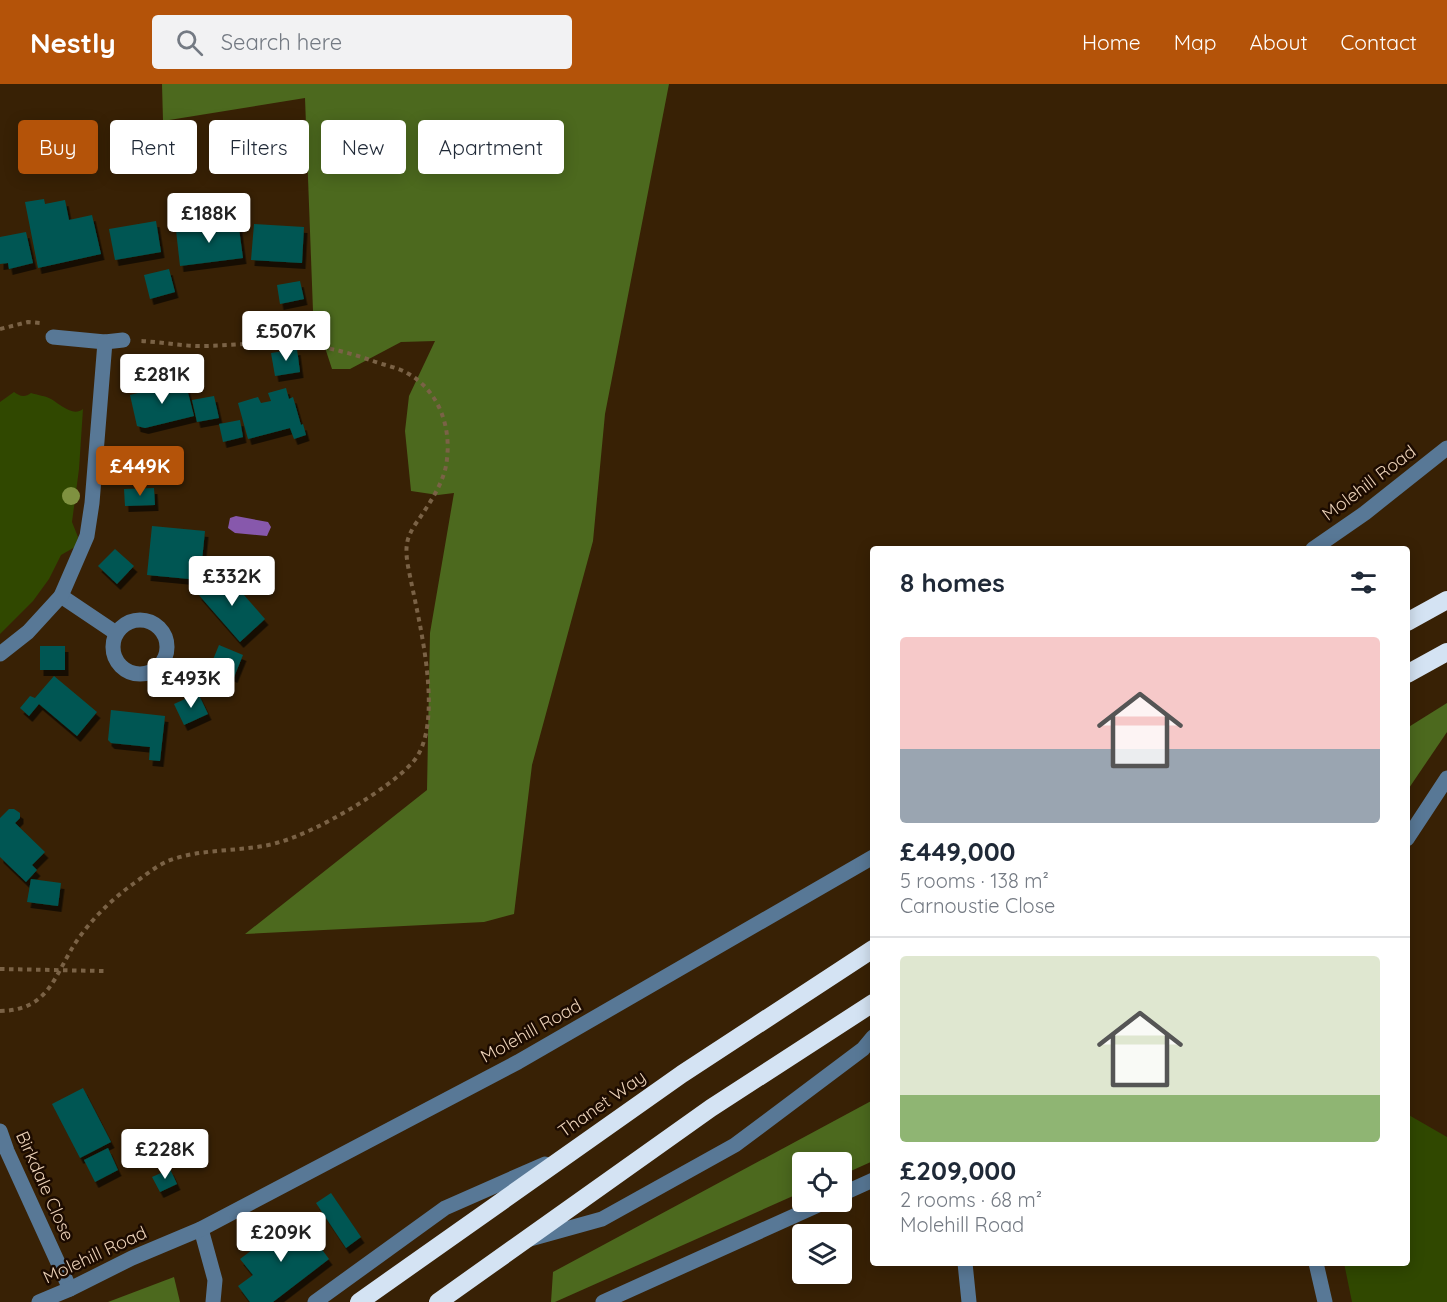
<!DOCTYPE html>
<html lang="en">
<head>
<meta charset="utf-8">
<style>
  :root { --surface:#fff; --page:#f2f2f3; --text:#1f2937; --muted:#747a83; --line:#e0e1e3; --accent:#b45309 }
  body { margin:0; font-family:Quicksand,sans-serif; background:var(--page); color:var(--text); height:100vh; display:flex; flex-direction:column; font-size:22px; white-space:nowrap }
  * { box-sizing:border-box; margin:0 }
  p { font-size:20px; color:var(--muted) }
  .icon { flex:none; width:33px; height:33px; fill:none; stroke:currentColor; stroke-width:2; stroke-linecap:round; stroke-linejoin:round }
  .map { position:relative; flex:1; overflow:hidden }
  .drawer { position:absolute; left:870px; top:462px; width:540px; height:720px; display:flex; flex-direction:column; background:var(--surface); border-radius:6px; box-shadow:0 3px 15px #0003 }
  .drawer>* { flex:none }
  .banner { position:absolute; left:18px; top:36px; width:570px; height:54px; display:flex; gap:12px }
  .controls { position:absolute; left:792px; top:1068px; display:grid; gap:12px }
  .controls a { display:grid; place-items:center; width:60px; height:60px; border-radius:6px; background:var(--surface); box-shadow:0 3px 15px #0003; font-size:30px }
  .price { position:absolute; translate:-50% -51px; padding:0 14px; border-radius:6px; background:#fff; color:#222; font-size:20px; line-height:39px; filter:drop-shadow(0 2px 3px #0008) }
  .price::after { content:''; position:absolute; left:50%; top:36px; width:18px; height:14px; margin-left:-9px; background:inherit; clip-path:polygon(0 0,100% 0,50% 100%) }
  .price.on { background:var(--accent); color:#fff }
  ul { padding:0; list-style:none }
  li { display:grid; align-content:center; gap:12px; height:318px; padding:0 30px }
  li+li { border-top:2px solid var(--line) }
  li span { display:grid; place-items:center; height:186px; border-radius:6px; color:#555 }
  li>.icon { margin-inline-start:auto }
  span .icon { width:108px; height:108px; fill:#fffc; stroke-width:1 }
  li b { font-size:26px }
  h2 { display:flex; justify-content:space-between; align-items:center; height:72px; padding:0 30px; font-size:26px }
  .tag { padding:0 21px; border-radius:6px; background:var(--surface); box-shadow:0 3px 15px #0003; font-size:21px; line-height:54px }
  .tag.on { background:var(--accent); color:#fff }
  header { display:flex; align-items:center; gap:36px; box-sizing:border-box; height:84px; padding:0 30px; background:var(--accent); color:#fff }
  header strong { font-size:28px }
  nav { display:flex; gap:33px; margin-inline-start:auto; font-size:21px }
  .search { width:420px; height:54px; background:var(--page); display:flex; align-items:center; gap:15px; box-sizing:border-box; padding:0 21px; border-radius:6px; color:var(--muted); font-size:22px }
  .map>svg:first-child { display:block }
</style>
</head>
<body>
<header>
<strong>Nestly</strong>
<div class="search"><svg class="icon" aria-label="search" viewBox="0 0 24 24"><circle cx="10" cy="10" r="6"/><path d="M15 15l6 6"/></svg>Search here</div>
<nav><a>Home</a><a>Map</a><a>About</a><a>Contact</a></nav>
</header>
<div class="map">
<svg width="1447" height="1218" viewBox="0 0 1447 1218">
  <defs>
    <filter id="shadow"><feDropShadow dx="3.5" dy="6" stdDeviation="0" flood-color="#0009"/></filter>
  </defs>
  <rect width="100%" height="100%" fill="#382105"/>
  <g fill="#304800">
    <path d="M 14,308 C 19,312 25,314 31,309 C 37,311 46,312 51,315 C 61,321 73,333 83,325 L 79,385 L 72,438 L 78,453 L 75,463 L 61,471 L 49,495 L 33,517 L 0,550 L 0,318 Z"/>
    <polygon points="1407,1030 1447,1053 1447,1218 1352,1218 1344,1179 1407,1179"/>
  </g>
  <g fill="#4c691e">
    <polygon points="162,0 669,0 605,330 593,457 532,681 514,830 484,838 245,850 427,706 430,549 454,409 438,411 411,407 405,347 409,312 435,257 401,258 350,285 332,285 313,227 305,14 163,37"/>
    <polygon points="1447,619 1447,648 1407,707 1407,644"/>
    <polygon points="873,1016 873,1077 842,1091 842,1078 802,1078 802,1108 555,1218 551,1218 553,1188"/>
    <polygon points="174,1193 180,1218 108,1218"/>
  </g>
  <polygon fill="#8758ac" points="236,432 268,438 271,443 267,452 235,449 228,444 230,434"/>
  <g fill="#005752" filter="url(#shadow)">
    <polygon points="44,115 45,120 65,116 69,136 92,131 101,170 38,184 25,118"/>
    <polygon points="156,137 161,168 115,176 109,145"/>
    <polygon points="238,137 243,174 180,182 176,146"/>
    <polygon points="254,140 304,143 302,179 251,176"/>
    <polygon points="26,148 33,179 9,185 8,179 0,180 0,153"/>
    <polygon points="169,185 175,208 150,215 144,191"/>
    <polygon points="300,197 304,215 280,220 277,201"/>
    <polygon points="297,265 300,288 275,292 271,269"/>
    <polygon points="185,297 194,332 145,344 137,342 130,311"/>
    <polygon points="286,304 289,315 293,313 301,341 303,340 306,351 294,355 290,344 248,355 238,319 258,313 261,319 271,317 268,309"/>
    <polygon points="214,312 219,334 197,338 192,316"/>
    <polygon points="240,336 243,353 223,358 219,340"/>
    <polygon points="154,404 155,421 125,422 124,405"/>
    <polygon points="152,442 205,447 200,496 147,491"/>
    <polygon points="115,465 134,482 117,500 98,482"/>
    <polygon points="224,488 265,535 240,558 198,510"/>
    <polygon points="219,561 243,571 234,593 210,583"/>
    <rect x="40" y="562" width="25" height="24"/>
    <polygon points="54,592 97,628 77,652 39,620 29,632 20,624 30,612 35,614"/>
    <polygon points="198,609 208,630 184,641 174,620"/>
    <polygon points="111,626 165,632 160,677 149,676 150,663 111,659 108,656"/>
    <polygon points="9,725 14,725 20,729 20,734 15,739 45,768 32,781 37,786 26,798 0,773 0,734"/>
    <polygon points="31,795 61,799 58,822 27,818"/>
    <polygon points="83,1004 111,1058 80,1074 52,1020"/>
    <polygon points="108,1064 118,1086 95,1098 84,1076"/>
    <polygon points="170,1085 177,1100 160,1108 152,1093"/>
    <polygon points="331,1109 361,1153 346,1164 316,1119"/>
    <polygon points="297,1132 329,1175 273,1218 250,1218 238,1202 253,1191 240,1175"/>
  </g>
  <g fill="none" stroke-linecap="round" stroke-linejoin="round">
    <g stroke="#7a6246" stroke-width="4" stroke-dasharray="4.5 4.5" stroke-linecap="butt">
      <polyline points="0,245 28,238 40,239"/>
      <polyline points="0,885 104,887"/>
      <path d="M 0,927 C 51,926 54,890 78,855 C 93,834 112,815 133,800 C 143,793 156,782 168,777 C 203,763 244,769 280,758 C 316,748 388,706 413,678 C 445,641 420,542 411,497 C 408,482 403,464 410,450 C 412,445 416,439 419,435 C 431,417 445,397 447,375 C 451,341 438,306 407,289 C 397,283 383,281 373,277 C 351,269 326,263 303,260 C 269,256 235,262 201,262 C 181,262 161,258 141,257"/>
    </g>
    <g stroke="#587896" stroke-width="15">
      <polyline points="53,253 105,258 123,256"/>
      <polyline points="1313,465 1365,429 1447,364"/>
      <polyline points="61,512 116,549"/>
      <circle cx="140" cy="563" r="27"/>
      <polyline points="0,570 28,548 61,512 87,452 92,419 105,258"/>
      <polyline points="1407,755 1447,694"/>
      <polyline points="0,1047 7,1067 70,1205"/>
      <polyline points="842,1110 873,1096"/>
      <polyline points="201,1145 215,1196 213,1218"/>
      <polyline points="530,1155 602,1135 735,1061 863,965 873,953"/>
      <polyline points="965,1179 969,1218"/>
      <polyline points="1316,1179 1325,1218"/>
      <polyline points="39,1218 70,1205 132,1174 201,1145 518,978 873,773"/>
      <polyline points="315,1218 445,1124 545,1080"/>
      <polyline points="603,1218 825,1118"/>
    </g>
    <g stroke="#d4e3f3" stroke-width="18">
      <polyline points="1407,538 1447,516"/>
      <polyline points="1407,590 1447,568"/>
      <polyline points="359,1218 682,990 873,865"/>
      <polyline points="438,1218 711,1024 873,919"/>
    </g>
  </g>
  <circle fill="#7f9140" cx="71" cy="412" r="9"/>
  <g text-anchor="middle" stroke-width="5" stroke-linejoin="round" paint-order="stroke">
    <g font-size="18" fill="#ebd1b7" stroke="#1c0b00">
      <text transform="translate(1369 399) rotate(-37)" y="6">Molehill Road</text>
      <text transform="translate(531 947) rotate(-29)" y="6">Molehill Road</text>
      <text transform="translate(602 1020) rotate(-35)" y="6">Thanet Way</text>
      <text transform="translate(45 1102) rotate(66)" y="6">Birkdale Close</text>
      <text transform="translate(95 1171) rotate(-25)" y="6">Molehill Road</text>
    </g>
  </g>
</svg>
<div class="controls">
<a><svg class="icon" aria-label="locate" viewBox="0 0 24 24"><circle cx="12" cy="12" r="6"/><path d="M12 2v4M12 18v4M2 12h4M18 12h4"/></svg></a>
<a><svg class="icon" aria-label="layers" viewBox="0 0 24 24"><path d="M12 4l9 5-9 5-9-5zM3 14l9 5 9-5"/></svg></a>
</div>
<b class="price" style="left:209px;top:160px">£188K</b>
<b class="price" style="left:286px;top:278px">£507K</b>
<b class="price" style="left:162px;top:321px">£281K</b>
<b class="price on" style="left:140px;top:413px">£449K</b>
<b class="price" style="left:232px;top:523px">£332K</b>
<b class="price" style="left:191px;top:625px">£493K</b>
<b class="price" style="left:165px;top:1096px">£228K</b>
<b class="price" style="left:281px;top:1179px">£209K</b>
<div class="banner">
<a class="tag on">Buy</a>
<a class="tag">Rent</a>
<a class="tag">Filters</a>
<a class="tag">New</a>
<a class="tag">Apartment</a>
</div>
<section class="drawer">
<h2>8 homes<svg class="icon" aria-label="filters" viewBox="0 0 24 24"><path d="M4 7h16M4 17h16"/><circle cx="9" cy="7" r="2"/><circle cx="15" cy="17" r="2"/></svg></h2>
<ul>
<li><span style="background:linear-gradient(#f6c9c9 60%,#9aa5b1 0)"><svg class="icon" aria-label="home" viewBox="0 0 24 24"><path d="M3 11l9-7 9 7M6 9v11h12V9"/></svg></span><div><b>£449,000</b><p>5 rooms · 138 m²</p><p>Carnoustie Close</p></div></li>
<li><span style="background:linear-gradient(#dfe7d0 75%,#8fb573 0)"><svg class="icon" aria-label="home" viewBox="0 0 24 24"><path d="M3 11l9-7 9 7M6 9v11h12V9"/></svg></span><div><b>£209,000</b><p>2 rooms · 68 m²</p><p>Molehill Road</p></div></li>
</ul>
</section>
</div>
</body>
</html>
